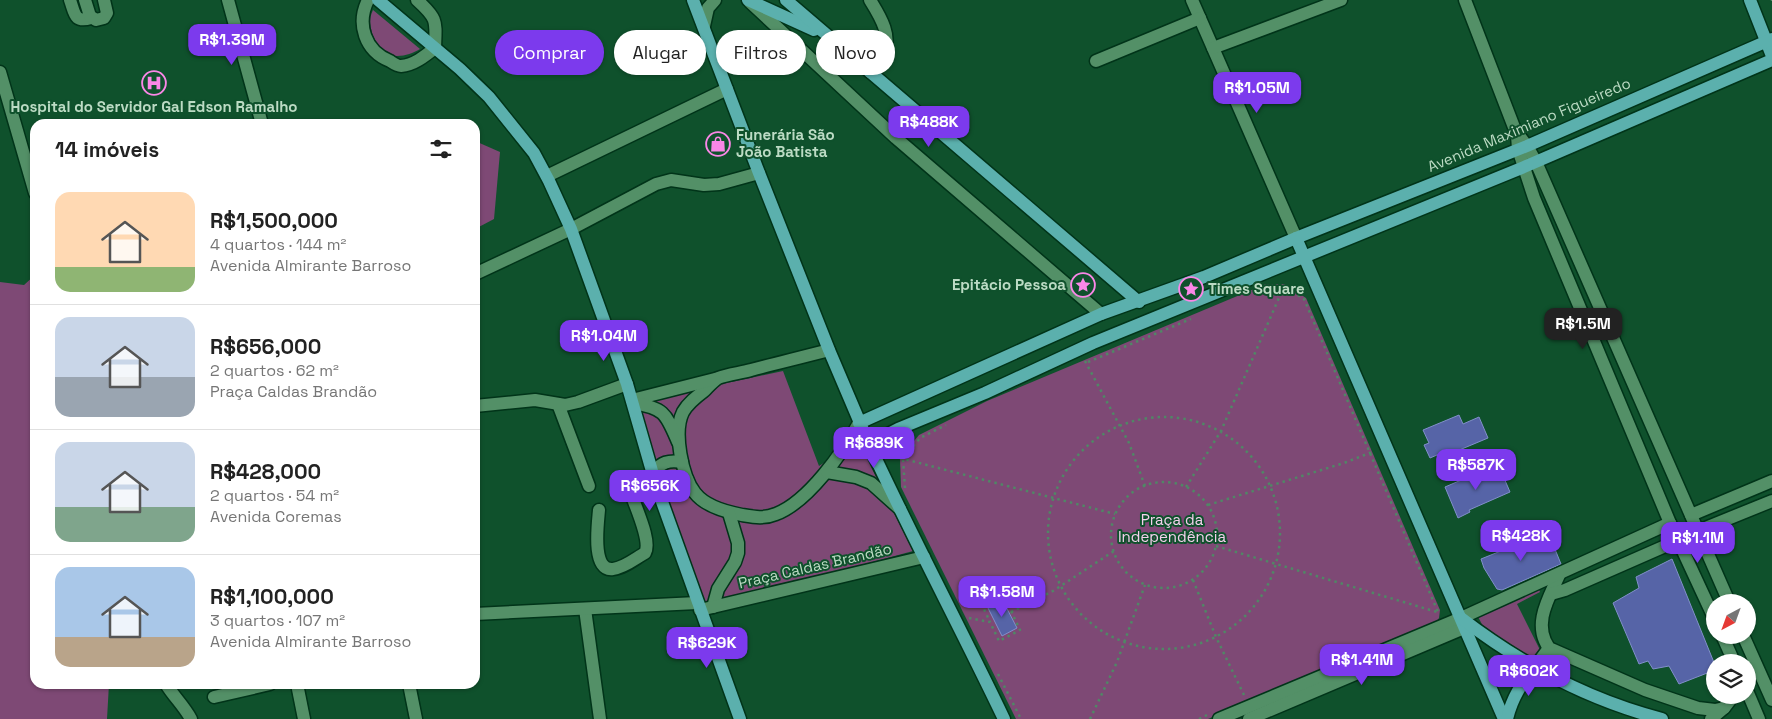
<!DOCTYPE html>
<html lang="pt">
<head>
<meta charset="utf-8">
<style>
  :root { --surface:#fff; --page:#f2f2f2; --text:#222; --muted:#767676; --line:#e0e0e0; --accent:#7c3aed }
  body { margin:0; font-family:"Space Grotesk",sans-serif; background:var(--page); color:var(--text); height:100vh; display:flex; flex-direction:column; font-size:19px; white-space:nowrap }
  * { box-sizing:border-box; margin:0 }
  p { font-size:16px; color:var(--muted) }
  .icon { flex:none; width:28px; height:28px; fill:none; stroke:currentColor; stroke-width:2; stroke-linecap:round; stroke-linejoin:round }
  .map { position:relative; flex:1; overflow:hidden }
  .drawer { position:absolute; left:30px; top:119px; width:450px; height:570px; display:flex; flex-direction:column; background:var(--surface); border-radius:15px; box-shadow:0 1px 4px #0004 }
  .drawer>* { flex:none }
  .guide { position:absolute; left:495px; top:30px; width:475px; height:45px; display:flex; gap:10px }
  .needle { width:32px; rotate:221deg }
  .buttons { position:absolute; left:1706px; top:594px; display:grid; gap:10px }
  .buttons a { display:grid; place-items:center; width:50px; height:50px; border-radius:50%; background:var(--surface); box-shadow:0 1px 4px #0004; font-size:25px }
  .price { position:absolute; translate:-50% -42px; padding:0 11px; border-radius:10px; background:var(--accent); color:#fff; font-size:16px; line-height:32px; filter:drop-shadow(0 1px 2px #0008) }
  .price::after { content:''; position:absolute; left:50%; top:30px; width:15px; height:11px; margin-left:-8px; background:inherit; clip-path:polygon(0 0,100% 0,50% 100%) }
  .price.selected { background:#222; color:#fff }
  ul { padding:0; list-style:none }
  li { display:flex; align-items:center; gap:15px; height:125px; padding:0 25px }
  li+li { border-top:1px solid var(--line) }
  li span { display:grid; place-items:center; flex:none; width:140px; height:100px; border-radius:15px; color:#555 }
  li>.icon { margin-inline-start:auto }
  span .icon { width:60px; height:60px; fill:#fffc; stroke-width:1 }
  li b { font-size:21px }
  h2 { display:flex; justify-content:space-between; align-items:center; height:60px; padding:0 25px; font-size:21px }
  .pill { padding:0 18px; border-radius:22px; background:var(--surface); box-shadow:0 1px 4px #0004; font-size:18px; line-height:45px }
  .pill.selected { background:var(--accent); color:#fff }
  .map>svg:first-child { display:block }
</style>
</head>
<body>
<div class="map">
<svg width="1772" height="719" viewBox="0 0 1772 719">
  <rect width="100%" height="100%" fill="#0f512c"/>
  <g fill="#7e4975">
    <path d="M 373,10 L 420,49 C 413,53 406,56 397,56 C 378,56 364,26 373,10 Z"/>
    <polygon points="475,141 500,152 494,219 475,229"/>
    <polygon points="35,275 35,684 109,684 107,719 0,719 0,282 24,285"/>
    <polygon points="1266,284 1285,284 1306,298 1440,610 1439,618 1435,624 1208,719 1016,719 901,487 900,458 919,435 987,401"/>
    <polygon points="783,371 819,466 858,441 913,551 700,609 633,403"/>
    <polygon points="1538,587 1540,592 1517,604 1541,652 1530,660 1484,628 1477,615"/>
  </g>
  <g fill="#5664a7" stroke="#818fca">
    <polygon points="1459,415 1463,424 1479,417 1488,438 1445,456 1444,452 1430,458 1424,445 1429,443 1423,430"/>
    <polygon points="1495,470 1501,471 1510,492 1469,510 1470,512 1458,518 1445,487 1480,472 1481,476"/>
    <polygon points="1548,532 1561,564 1502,590 1497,589 1484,568 1481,559"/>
    <polygon points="1672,559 1715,665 1715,670 1679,684 1669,666 1653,669 1648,661 1639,664 1613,603 1639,588 1636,577"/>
    <polygon points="1003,601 1017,628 1002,636 988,608"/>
  </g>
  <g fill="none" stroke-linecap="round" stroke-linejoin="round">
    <g stroke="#013419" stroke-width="15">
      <g id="minor">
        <path d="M 70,0 C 75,14 74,23 91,18"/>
        <polyline points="85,0 90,16 96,20 104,18 107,13 104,0"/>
        <polyline points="228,0 262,124"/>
        <path d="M 368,0 C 356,24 365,51 390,61 C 393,63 397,66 401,66 C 414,65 425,56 435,48 C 436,21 438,19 417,0"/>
        <polyline points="1192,0 1296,238"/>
        <polyline points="1465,0 1517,135 1518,149 1534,198 1670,523 1715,620"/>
        <polyline points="750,2 896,138 1101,314"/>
        <polyline points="704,26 708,8 715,0"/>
        <polyline points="1213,48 1341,0"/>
        <polyline points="1096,61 1200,18"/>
        <polyline points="0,72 35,193"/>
        <path d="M 870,72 C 874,67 879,62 882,56 C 894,38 880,16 870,0"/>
        <polyline points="1521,138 1527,146 1536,162 1729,602"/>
        <polyline points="547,176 727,89"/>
        <polyline points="475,274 571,229 656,184 671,180 704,185 719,184 759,173"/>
        <path d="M 829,350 C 803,357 777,363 751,370 C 741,373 728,374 718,378 C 713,381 708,387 704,391 C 696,397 688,403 683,412 C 673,432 682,476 695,493 C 705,506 726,512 742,515 C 754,517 764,519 776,514 C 808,502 843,452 859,423"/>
        <polyline points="632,400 715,379"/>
        <path d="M 633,403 C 665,408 666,414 678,442"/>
        <polyline points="558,404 589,486"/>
        <polyline points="475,406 535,400 565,405 578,402 627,384"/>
        <polyline points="827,472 856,477 871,483 900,509"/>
        <path d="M 652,473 C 662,462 668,460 682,462"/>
        <polyline points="656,485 673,489 687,479"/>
        <path d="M 599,510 C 598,523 591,572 613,569 C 624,568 636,558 645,553 C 652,541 635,507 631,493"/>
        <polyline points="1691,515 1772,481"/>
        <polyline points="1698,531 1772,501"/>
        <path d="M 1559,575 C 1549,598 1532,624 1549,648 L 1645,690 L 1698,708 L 1715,710 L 1724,708"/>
        <polyline points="1551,594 1565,590 1679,540"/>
        <polyline points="713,607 718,589 735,562 738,553 738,543 729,513"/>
        <polyline points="585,609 600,719"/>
        <polyline points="700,610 924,557"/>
        <polyline points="475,614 697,603"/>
        <polyline points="1722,635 1734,662"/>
        <polyline points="1743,635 1772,700"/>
        <polyline points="1535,667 1549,648"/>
        <path d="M 166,684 C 174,697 184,706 191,719"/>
        <polyline points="297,684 304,719"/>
        <polyline points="409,684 416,719"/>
        <polyline points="1748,693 1759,719"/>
        <polyline points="214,697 270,684"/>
        <polyline points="1219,719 1461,618 1670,523"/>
        <polyline points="1249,719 1464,628"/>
        <polyline points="1711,719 1724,708 1734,695"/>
      </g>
    </g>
    <g stroke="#013419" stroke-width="15">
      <g id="major">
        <polyline points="378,0 460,69 489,97 534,153 549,181 571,229 627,384 656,485 740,719"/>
        <polyline points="693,0 759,173 829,350 869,444 898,429 985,393 1093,343 1524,167 1772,60"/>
        <polyline points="748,0 814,30"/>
        <polyline points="786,0 1139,302"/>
        <polyline points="1750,0 1772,56"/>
        <polyline points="1296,238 1504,719"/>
        <polyline points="859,423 1101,314 1204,277 1296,238 1527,146 1772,39"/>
        <path d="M 869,444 C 912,537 960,627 1004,719"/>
        <path d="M 1461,618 C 1521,664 1588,700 1662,719"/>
        <path d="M 1507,719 C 1512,698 1521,684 1535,667"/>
      </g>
    </g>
    <g stroke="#518666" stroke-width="2.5" stroke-dasharray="2.5 4" stroke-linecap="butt">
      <polyline points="1772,0 1772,1"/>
      <polyline points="1268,287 1284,286 1304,299 1438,612 1437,614"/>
      <polyline points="1085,361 1129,443 1145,486"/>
      <polyline points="1088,362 1191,319"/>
      <circle cx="1164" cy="533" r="116"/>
      <polyline points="900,458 1115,514"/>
      <circle cx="1164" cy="535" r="53"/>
      <polyline points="1186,487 1221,431 1285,284"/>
      <polyline points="905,488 903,459 920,438 946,425"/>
      <polyline points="1208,505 1344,463 1372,452"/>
      <polyline points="1216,546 1437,612"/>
      <polyline points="1193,580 1216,637 1244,695"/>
      <polyline points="1011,612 1053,591 1114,551"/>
      <polyline points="969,618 990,622 999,641 1020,630 1004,596 983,607 990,622"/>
      <polyline points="998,674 1021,719"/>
      <polyline points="1090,719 1117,662 1145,585"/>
      <polyline points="1199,719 1207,715"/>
    </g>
    <use href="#minor" stroke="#539067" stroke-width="12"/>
    <use href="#major" stroke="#5bb0ad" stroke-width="12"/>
  </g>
  <defs>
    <g id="hospital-ring" transform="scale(1.25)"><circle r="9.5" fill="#0f512c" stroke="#fa87e7" stroke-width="1.5"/><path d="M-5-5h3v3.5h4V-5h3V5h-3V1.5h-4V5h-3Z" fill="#fa87e7"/></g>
    <g id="shop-ring" transform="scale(1.25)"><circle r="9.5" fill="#0f512c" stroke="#fa87e7" stroke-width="1.5"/><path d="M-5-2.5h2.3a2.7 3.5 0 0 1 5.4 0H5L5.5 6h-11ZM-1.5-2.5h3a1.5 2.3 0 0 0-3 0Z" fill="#fa87e7"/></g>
    <g id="sight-ring" transform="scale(1.25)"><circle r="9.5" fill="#0f512c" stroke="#fa87e7" stroke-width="1.5"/><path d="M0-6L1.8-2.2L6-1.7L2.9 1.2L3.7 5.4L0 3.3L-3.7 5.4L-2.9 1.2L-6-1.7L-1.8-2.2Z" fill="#fa87e7"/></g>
  </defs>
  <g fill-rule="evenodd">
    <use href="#hospital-ring" x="154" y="83"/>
    <use href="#shop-ring" x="718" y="144"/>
    <use href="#sight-ring" x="1083" y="285"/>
    <use href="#sight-ring" x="1191" y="289"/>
  </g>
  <g text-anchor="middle" stroke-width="4" stroke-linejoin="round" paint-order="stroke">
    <g font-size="15" font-weight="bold" fill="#bcdbc4" stroke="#0f512c" text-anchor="start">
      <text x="154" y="112" text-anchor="middle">Hospital do Servidor Gal Edson Ramalho</text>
      <text x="736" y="140">Funerária São<tspan x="736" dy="17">João Batista</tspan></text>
      <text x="1066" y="290" text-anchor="end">Epitácio Pessoa</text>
      <text x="1208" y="294">Times Square</text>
    </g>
    <g font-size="15" fill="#bcdbc4" stroke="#0f512c">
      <text transform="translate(1529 125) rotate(-23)" y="5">Avenida Maximiano Figueiredo</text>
      <text transform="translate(815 566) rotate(-13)" y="5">Praça Caldas Brandão</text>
    </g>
    <g font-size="15" fill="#f5d0ed" stroke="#0f512c">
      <text x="1172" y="525">Praça da<tspan x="1172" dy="17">Independência</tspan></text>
    </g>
  </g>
</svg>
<div class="buttons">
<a><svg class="needle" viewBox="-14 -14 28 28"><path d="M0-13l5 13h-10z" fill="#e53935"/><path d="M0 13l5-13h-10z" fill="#767676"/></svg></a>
<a><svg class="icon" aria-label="layers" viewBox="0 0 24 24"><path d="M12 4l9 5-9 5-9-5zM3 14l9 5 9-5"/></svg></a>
</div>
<b class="price" style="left:232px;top:66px">R$1.39M</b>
<b class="price" style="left:1257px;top:114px">R$1.05M</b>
<b class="price" style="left:929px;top:148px">R$488K</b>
<b class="price selected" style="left:1583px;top:350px">R$1.5M</b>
<b class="price" style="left:604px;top:362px">R$1.04M</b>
<b class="price" style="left:874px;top:469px">R$689K</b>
<b class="price" style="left:1476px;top:491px">R$587K</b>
<b class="price" style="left:650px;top:512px">R$656K</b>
<b class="price" style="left:1521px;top:562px">R$428K</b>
<b class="price" style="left:1698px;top:564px">R$1.1M</b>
<b class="price" style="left:1002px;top:618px">R$1.58M</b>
<b class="price" style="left:707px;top:669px">R$629K</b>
<b class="price" style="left:1362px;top:686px">R$1.41M</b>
<b class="price" style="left:1529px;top:697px">R$602K</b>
<div class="guide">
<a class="pill selected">Comprar</a>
<a class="pill">Alugar</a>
<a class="pill">Filtros</a>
<a class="pill">Novo</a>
</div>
<section class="drawer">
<h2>14 imóveis<svg class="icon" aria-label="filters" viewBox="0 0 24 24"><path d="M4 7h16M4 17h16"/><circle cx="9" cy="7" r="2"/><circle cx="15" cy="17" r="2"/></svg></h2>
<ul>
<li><span style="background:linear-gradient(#ffd9b3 75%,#8fb573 0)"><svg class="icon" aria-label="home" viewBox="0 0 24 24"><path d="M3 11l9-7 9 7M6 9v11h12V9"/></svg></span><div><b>R$1,500,000</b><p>4 quartos · 144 m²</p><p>Avenida Almirante Barroso</p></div></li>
<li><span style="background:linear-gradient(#c9d6e8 60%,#9aa5b1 0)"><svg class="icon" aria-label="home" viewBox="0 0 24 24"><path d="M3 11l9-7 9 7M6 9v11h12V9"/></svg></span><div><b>R$656,000</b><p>2 quartos · 62 m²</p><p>Praça Caldas Brandão</p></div></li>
<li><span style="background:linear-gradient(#c9d6e8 65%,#7fa58c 0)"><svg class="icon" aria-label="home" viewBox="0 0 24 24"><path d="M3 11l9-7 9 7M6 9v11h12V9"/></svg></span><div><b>R$428,000</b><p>2 quartos · 54 m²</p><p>Avenida Coremas</p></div></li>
<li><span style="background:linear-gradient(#a9c7e8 70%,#b9a48a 0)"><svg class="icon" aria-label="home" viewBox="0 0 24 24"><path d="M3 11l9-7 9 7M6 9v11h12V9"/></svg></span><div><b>R$1,100,000</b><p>3 quartos · 107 m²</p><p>Avenida Almirante Barroso</p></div></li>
</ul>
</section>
</div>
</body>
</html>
